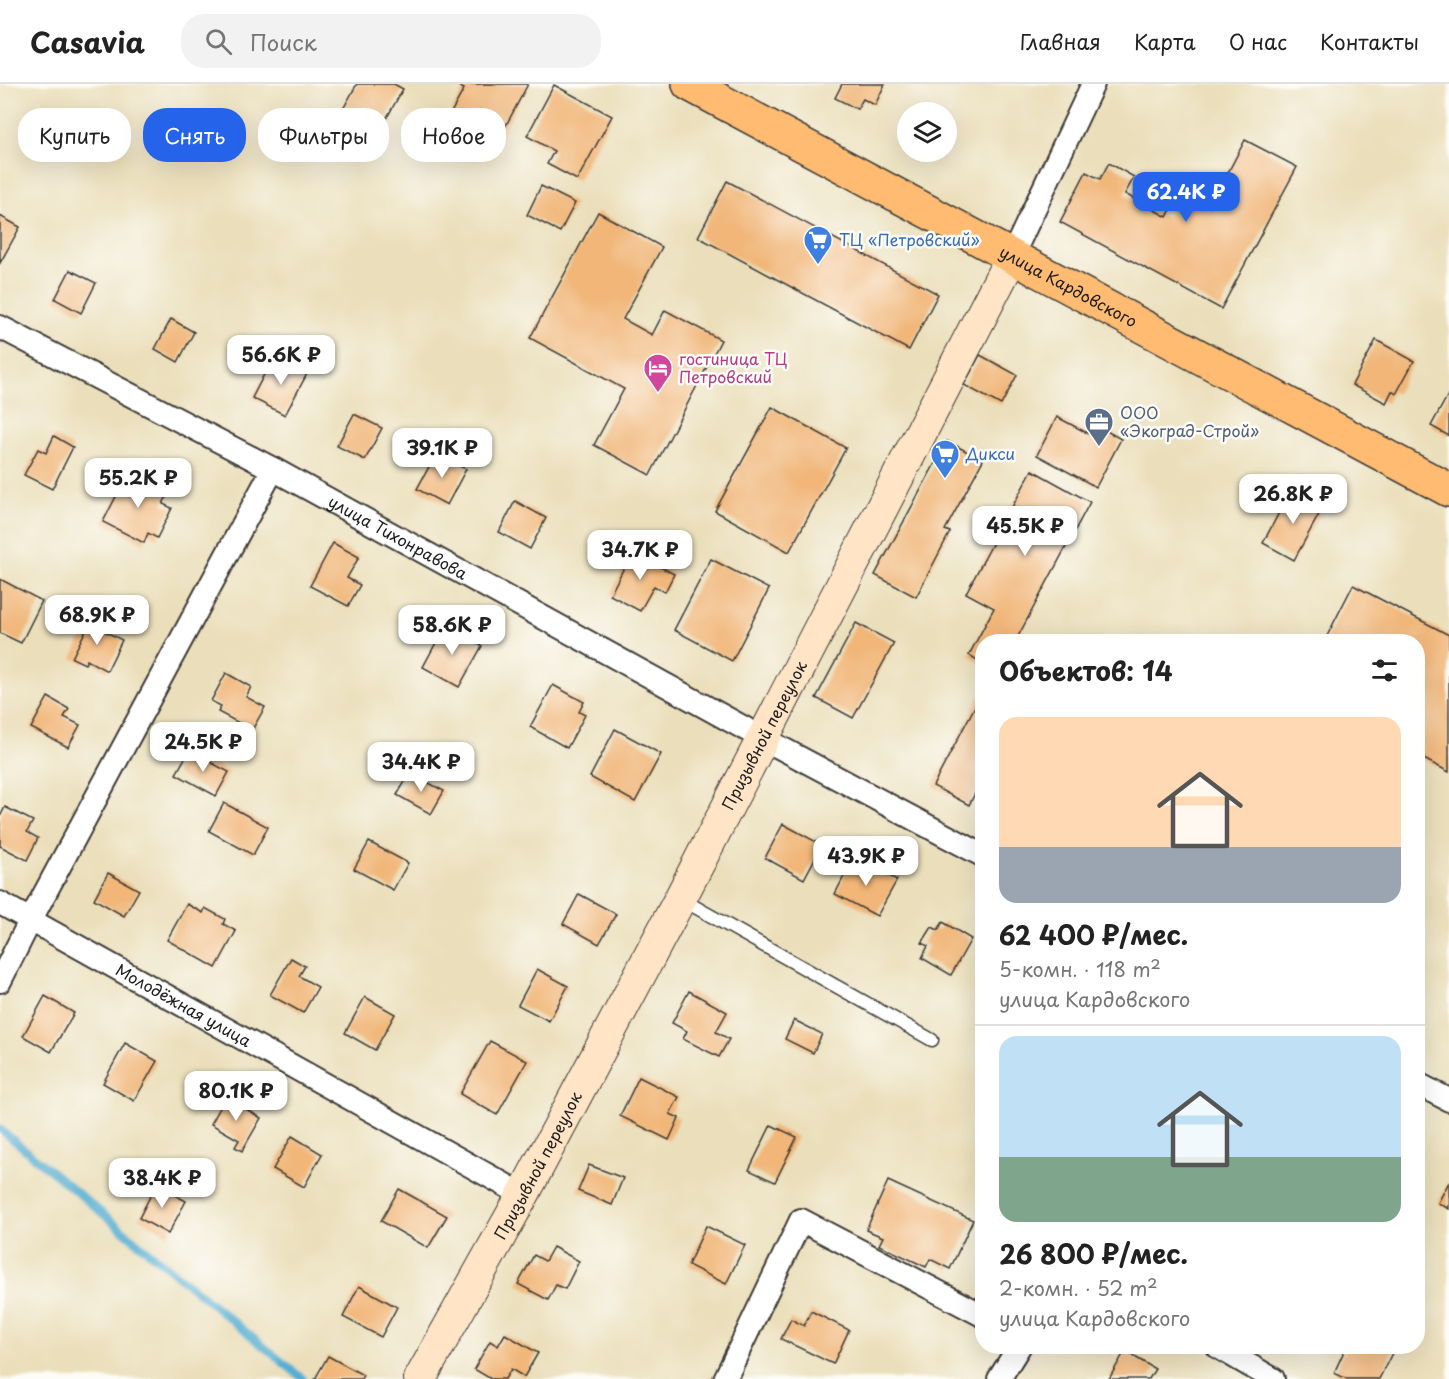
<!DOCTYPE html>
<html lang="ru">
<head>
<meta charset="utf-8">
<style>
  :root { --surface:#fff; --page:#f2f2f2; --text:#222; --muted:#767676; --line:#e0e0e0; --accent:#2563eb }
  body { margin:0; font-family:"Playpen Sans",sans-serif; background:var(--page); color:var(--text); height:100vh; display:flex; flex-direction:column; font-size:22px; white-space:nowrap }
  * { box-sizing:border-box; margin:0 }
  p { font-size:20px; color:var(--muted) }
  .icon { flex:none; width:33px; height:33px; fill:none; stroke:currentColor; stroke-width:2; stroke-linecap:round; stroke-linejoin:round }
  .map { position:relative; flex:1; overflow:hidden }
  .side { position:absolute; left:975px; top:550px; width:450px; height:720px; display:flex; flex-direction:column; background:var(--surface); border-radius:24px; box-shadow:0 6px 24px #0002 }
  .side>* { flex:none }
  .guide { position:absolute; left:18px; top:24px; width:570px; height:54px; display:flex; gap:12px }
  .tools { position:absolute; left:897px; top:18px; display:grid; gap:12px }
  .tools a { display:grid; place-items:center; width:60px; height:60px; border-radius:50%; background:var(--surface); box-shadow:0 6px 24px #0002; font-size:30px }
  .price { position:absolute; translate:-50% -51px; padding:0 14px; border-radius:12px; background:#fff; color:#222; font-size:20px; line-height:39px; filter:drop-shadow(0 2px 3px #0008) }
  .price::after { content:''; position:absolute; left:50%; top:36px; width:18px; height:14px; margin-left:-9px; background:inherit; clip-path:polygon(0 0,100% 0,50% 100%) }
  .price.active { background:var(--accent); color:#fff }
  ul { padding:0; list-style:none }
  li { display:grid; align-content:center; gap:12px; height:318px; padding:0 24px }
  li+li { border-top:2px solid var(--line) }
  li span { display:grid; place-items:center; height:186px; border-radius:18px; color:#555 }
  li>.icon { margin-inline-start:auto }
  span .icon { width:108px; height:108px; fill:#fffc; stroke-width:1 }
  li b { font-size:26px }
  h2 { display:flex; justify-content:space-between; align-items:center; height:72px; padding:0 24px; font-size:26px }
  .pill { padding:0 21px; border-radius:24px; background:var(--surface); box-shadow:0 6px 24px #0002; font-size:21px; line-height:54px }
  .pill.active { background:var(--accent); color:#fff }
  header { display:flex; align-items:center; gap:36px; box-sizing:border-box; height:84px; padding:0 30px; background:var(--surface); border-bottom:2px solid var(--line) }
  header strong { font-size:28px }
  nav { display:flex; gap:33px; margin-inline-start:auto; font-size:21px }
  .search { width:420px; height:54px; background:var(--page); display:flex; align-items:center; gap:15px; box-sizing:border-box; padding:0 21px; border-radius:24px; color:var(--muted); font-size:22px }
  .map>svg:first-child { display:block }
</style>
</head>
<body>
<header>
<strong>Casavia</strong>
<div class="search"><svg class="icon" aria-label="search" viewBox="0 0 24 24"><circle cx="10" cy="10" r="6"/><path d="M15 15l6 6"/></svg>Поиск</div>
<nav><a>Главная</a><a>Карта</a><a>О нас</a><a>Контакты</a></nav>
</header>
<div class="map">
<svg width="1449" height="1295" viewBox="0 0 1449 1295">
  <rect width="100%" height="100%" fill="#fdfcf7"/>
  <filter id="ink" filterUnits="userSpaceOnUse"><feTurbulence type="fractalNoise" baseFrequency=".0167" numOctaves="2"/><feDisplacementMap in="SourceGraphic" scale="12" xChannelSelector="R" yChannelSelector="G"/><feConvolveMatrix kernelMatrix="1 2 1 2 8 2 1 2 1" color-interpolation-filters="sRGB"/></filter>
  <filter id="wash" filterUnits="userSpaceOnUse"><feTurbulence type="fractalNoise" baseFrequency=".008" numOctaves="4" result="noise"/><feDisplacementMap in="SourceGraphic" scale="24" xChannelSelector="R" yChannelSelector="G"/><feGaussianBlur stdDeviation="1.35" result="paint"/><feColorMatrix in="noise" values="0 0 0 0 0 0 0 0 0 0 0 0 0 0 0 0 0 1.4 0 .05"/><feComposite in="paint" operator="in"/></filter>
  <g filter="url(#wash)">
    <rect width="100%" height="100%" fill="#ebdfbb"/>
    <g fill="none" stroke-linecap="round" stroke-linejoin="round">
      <polyline stroke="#55aed2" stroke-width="8" points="0,1045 303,1295"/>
    </g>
    <g id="blocks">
      <g fill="#f1b678">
        <polygon points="357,0 394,0 403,5 369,65 332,45"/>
        <polygon points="455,0 528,0 495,62 447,36 464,5"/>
        <polygon points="842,0 885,0 875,21 863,15 857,25 835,14"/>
        <polygon points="554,1 612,32 577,96 547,80 554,67 527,52"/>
        <polygon points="1245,56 1297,83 1221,225 1060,138 1086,88 1100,95 1109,79 1134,93 1125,110 1167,133 1180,108 1210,123"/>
        <polygon points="727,97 938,210 909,266 698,153"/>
        <polygon points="541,102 575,119 560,148 527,131"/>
        <polygon points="598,128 662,163 623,235 652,251 665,226 721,256 650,391 594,361 624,305 530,254"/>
        <polygon points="0,132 20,143 0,179"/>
        <polygon points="70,186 96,199 81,229 55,215"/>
        <polygon points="171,235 194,248 178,278 155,265"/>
        <polygon points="1376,256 1414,277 1396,310 1392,307 1386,319 1352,301"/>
        <polygon points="980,271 1017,291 1001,321 964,301"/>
        <polygon points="285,274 309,286 285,331 252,314 270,279 280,284"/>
        <polygon points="1449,309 1449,352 1431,342"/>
        <polygon points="772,323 846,364 789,468 715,427"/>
        <polygon points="354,330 382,344 365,376 337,362"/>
        <polygon points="1057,333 1089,350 1094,340 1121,355 1096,403 1037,371"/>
        <polygon points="54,352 73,363 52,405 24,391 38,365 46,369"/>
        <polygon points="947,357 983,376 945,446 950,448 916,513 875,491"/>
        <polygon points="436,370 466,385 447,421 417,405"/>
        <polygon points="1032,386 1090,418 1015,558 982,558 982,579 969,571 994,524 966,509"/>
        <polygon points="128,389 168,410 163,420 172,424 157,454 148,449 144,459 103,438"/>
        <polygon points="1291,406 1323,423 1294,476 1263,459"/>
        <polygon points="515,417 546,434 530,465 499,448"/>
        <polygon points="333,459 359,473 347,494 360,501 348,522 310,502"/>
        <polygon points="632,468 674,490 665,508 654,502 640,527 610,511"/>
        <polygon points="711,475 769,505 732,577 674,546"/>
        <polygon points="0,495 42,517 21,559 0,549"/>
        <polygon points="1353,501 1449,551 1449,688 1418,672 1418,558 1324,558"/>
        <polygon points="92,534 104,541 102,546 122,556 107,587 87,576 85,580 72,574"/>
        <polygon points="856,539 894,559 853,634 816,614"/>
        <polygon points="445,542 482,562 459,603 423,583"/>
        <polygon points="226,589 251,603 246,613 265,623 252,646 218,628 221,622 211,617"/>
        <polygon points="553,601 584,618 579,628 585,631 567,664 530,643"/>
        <polygon points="982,609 982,696 969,721 933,702"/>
        <polygon points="48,613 69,625 64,633 80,641 68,663 31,644"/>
        <polygon points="615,645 661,670 635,718 590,693"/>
        <polygon points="189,667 229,688 216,712 176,690"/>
        <polygon points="410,689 444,707 431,730 397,711"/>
        <polygon points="224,719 268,743 253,771 209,747"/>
        <polygon points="5,723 33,737 27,748 38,754 27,776 0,762 0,733"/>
        <polygon points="783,740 822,761 804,795 765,774"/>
        <polygon points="369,758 408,779 393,806 354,785"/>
        <polygon points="854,773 897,796 877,832 835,810"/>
        <polygon points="108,789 139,806 124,832 94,815"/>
        <polygon points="579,810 616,830 599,860 563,840"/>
        <polygon points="187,820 203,829 205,824 225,835 223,840 236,847 216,884 167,856"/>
        <polygon points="943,838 971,855 951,891 922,874 928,862 922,859 932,843 938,846"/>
        <polygon points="291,874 305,882 299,892 318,903 303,929 270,911"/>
        <polygon points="537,885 568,902 549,937 518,921"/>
        <polygon points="689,907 727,928 716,948 729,955 719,973 683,955 687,947 672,939"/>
        <polygon points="45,912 74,929 51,968 23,952"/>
        <polygon points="365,913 395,930 375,966 345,949"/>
        <polygon points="794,936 822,950 813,969 785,955"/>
        <polygon points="490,957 527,977 497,1031 460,1010"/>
        <polygon points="125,959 157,977 134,1017 103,999"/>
        <polygon points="639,993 679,1013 670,1030 679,1034 669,1056 620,1032"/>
        <polygon points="226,1013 261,1034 242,1067 235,1063 239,1056 211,1040"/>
        <polygon points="771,1041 797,1053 775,1098 749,1086"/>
        <polygon points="292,1052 322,1070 304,1103 273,1085"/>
        <polygon points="589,1081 623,1094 612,1121 578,1107"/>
        <polygon points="888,1097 973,1136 950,1185 930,1175 926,1183 879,1161 883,1153 866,1146"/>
        <polygon points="1449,1098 1449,1125 1438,1119"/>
        <polygon points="156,1101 186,1117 168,1150 139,1134"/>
        <polygon points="399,1105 447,1132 428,1164 381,1137"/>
        <polygon points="706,1142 745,1161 726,1200 688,1181"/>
        <polygon points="553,1163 579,1177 565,1205 556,1201 548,1216 518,1200 534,1171 545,1177"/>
        <polygon points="359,1202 397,1223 381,1253 343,1233"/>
        <polygon points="811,1227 849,1246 833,1280 781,1255 791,1235 804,1242"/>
        <polygon points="505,1250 538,1269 524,1293 511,1285 505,1295 491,1295 474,1285 490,1257 498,1262"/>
        <polygon points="1346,1263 1395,1263 1379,1295 1347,1295 1334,1289"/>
        <polygon points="1125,1267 1155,1285 1149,1295 1109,1295"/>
        <polygon points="328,1272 363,1291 361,1295 315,1295"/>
      </g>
    </g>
  </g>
  <g filter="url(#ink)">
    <use href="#blocks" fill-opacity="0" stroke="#3b3934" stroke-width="1.5"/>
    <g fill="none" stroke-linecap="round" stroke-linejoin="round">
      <g stroke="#3b3934" stroke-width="15">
        <polyline id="lane" points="681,815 932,956"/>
      </g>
      <g stroke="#3b3934" stroke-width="26">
        <g id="street">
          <polyline points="1012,172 1093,0"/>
          <path id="s1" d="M 0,243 L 273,385 L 764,655 L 982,771"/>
          <path id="s2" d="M 0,819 L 523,1111"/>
          <polyline points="0,897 31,835 273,385"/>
          <polyline points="1418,1000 1449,1016"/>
          <polyline points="1218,1263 1273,1295"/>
          <polyline points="725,1295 801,1136 982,1231"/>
          <polyline points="999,1295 1019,1263"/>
        </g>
      </g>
      <g stroke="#3b3934" stroke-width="34">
        <g id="secondary">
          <path id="s3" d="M 420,1295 L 523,1111 L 680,815 L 1012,172"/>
        </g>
      </g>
      <g stroke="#3b3934" stroke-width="36">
        <g id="primary">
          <path id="s4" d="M 689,0 L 1449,406"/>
        </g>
      </g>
      <use href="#lane" stroke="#fff" stroke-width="12"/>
      <use href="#street" stroke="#fff" stroke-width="22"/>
      <use href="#secondary" stroke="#ffe4c6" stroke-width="32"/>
      <use href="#primary" stroke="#febb71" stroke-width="33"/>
    </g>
  </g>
  <defs>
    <g id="supermarket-pin" transform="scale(1.5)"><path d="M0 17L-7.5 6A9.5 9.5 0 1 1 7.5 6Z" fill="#3f7fe0" stroke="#fdfcf7"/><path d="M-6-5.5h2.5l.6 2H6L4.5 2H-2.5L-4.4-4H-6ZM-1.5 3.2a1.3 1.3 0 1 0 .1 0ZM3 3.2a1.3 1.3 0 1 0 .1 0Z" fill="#fff"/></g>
    <g id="hotel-pin" transform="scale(1.5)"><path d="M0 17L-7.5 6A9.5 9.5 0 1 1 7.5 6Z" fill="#d1479c" stroke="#fdfcf7"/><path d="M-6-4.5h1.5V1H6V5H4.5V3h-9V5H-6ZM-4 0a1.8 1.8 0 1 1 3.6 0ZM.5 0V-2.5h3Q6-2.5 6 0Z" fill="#fff"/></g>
    <g id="office-pin" transform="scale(1.5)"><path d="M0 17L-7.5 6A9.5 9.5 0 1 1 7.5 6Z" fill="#5c6f8a" stroke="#fdfcf7"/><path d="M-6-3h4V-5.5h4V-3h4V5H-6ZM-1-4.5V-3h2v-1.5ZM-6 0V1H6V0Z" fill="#fff"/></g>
  </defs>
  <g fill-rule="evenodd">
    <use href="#supermarket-pin" x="818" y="156"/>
    <use href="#hotel-pin" x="658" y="284"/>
    <use href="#office-pin" x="1099" y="338"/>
    <use href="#supermarket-pin" x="945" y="370"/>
  </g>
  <g text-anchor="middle" stroke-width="5" stroke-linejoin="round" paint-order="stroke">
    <g font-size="16" fill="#366cbe" stroke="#fdfcf7" text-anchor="start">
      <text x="839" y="162">ТЦ «Петровский»</text>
      <text x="966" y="376">Дикси</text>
    </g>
    <g font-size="16" fill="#1c1c1c" stroke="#fdfcf7">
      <text dy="6" stroke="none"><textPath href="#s4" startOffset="430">улица Кардовского</textPath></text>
      <text dy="6" stroke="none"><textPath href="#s1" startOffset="450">улица Тихонравова</textPath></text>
      <text dy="6" stroke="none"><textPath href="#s3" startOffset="730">Призывной переулок</textPath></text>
      <text dy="6" stroke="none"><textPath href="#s2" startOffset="210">Молодёжная улица</textPath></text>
      <text dy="6" stroke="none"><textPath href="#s3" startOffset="244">Призывной переулок</textPath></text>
    </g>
    <g font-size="16" fill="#b23c85" stroke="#fdfcf7" text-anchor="start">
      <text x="679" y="281">гостиница ТЦ<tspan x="679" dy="18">Петровский</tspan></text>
    </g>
    <g font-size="16" fill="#4e5e75" stroke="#fdfcf7" text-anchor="start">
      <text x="1120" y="335">ООО<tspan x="1120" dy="18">«Экоград-Строй»</tspan></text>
    </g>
  </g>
</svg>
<div class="tools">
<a><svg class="icon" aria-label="layers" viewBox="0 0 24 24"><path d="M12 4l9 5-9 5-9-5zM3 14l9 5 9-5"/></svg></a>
</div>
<b class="price active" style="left:1186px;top:139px">62.4K ₽</b>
<b class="price" style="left:281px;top:302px">56.6K ₽</b>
<b class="price" style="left:442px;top:395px">39.1K ₽</b>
<b class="price" style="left:138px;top:425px">55.2K ₽</b>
<b class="price" style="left:1293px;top:441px">26.8K ₽</b>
<b class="price" style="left:1025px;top:473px">45.5K ₽</b>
<b class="price" style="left:640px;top:497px">34.7K ₽</b>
<b class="price" style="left:97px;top:562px">68.9K ₽</b>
<b class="price" style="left:452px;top:572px">58.6K ₽</b>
<b class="price" style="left:203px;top:689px">24.5K ₽</b>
<b class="price" style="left:421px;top:709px">34.4K ₽</b>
<b class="price" style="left:866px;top:803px">43.9K ₽</b>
<b class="price" style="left:236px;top:1038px">80.1K ₽</b>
<b class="price" style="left:162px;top:1125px">38.4K ₽</b>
<div class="guide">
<a class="pill">Купить</a>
<a class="pill active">Снять</a>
<a class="pill">Фильтры</a>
<a class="pill">Новое</a>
</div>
<section class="side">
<h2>Объектов: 14<svg class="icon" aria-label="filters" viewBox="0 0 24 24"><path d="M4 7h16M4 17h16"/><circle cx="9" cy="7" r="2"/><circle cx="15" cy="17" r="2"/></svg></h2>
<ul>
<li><span style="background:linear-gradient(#ffd9b3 70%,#9aa5b1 0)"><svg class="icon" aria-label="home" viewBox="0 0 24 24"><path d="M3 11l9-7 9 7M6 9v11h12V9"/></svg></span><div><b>62 400 ₽/мес.</b><p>5-комн. · 118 m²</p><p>улица Кардовского</p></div></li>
<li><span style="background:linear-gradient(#bfe0f5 65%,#7fa58c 0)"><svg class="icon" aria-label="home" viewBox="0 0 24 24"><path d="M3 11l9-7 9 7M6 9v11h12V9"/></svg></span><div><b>26 800 ₽/мес.</b><p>2-комн. · 52 m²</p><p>улица Кардовского</p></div></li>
</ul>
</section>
</div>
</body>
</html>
